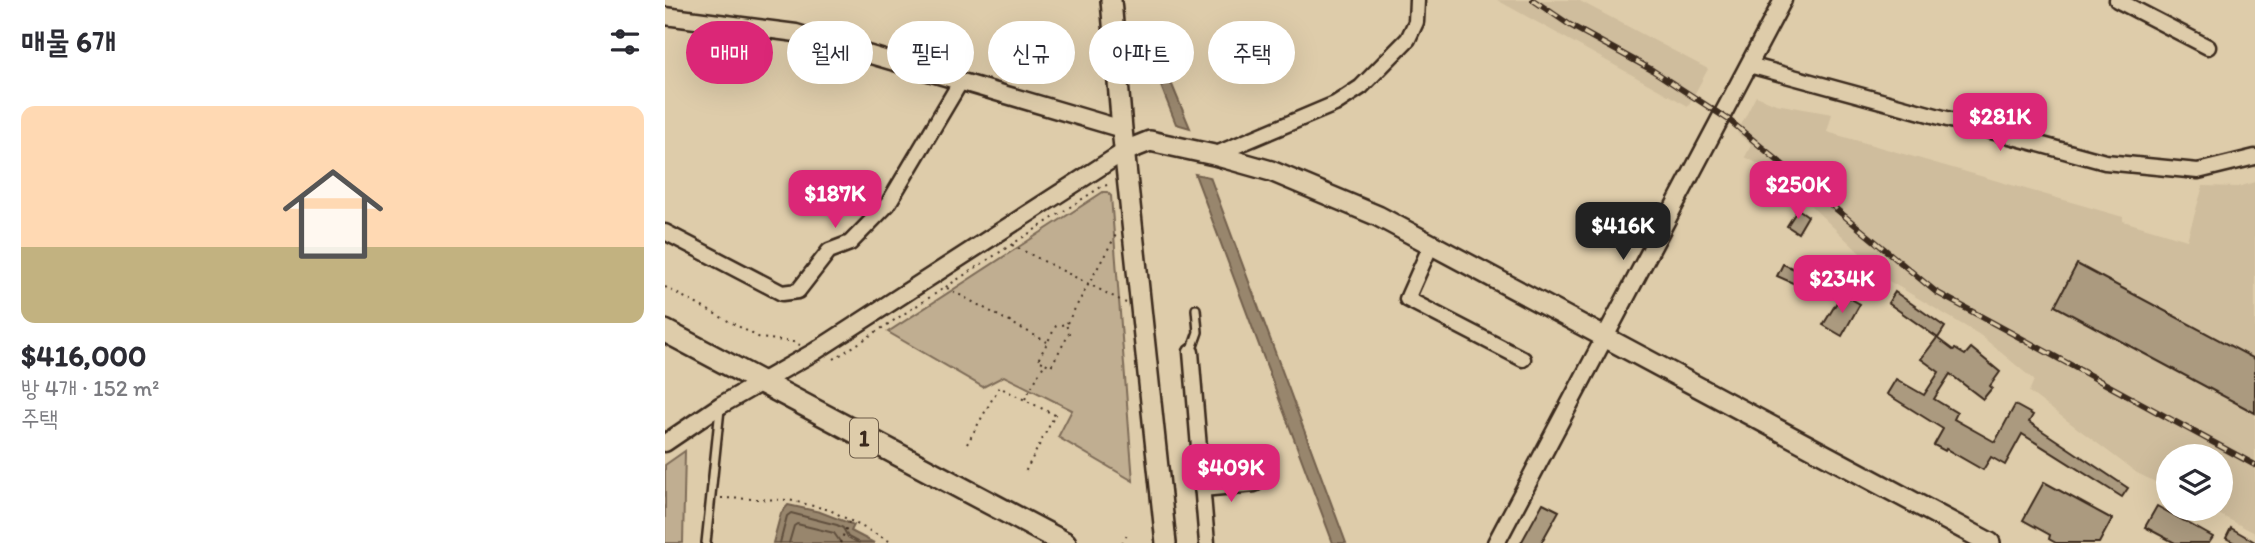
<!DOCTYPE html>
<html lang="ko">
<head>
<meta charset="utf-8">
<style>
  :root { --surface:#fff; --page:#f7f7f7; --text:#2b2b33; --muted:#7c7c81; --line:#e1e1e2; --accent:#db2777 }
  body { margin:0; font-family:Itim,"Poor Story",sans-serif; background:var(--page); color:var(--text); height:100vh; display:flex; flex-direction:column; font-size:26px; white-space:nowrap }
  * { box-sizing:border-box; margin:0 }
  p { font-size:23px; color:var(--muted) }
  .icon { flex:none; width:38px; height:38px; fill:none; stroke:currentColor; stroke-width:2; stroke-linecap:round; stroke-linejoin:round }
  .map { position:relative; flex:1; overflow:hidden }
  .panel { display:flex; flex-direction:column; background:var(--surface); width:665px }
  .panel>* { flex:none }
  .hud { position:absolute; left:21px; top:21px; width:665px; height:63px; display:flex; gap:14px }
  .buttons { position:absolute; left:1491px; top:444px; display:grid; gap:14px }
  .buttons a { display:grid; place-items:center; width:77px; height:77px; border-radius:50%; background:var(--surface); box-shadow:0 7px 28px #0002; font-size:35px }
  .price { position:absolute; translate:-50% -60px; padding:0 16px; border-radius:14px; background:var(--accent); color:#fff; font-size:23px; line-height:46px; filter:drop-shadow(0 2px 4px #0008) }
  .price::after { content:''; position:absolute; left:50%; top:42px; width:21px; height:16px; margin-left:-10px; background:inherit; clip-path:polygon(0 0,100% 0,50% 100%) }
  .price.current { background:#222; color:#fff }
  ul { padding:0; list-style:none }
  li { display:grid; align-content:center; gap:14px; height:371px; padding:0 21px }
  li+li { border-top:2px solid var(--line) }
  li span { display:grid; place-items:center; height:217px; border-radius:14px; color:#555 }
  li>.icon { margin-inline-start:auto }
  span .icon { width:126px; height:126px; fill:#fffc; stroke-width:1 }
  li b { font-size:30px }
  h2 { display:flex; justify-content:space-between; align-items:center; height:84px; padding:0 21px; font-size:30px }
  .tag { padding:0 24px; border-radius:32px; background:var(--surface); box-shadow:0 7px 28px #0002; font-size:24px; line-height:63px }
  .tag.current { background:var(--accent); color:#fff }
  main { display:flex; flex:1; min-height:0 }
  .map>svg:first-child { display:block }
</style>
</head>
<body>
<main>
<section class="panel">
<h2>매물 6개<svg class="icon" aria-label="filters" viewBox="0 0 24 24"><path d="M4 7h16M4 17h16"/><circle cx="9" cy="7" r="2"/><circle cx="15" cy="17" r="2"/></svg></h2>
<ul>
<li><span style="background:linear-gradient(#ffd9b3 65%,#c2b280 0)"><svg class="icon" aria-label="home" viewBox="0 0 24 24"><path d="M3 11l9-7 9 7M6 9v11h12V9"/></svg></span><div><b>$416,000</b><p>방 4개 · 152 m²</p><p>주택</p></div></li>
</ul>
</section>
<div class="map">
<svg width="1590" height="543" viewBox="0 0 1590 543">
  <rect width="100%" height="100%" fill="#deccaa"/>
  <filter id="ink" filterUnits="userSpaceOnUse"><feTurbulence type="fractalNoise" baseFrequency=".0143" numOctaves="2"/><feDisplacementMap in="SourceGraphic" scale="14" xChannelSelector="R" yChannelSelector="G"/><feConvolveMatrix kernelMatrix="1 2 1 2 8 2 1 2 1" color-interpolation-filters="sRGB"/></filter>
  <g filter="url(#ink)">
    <g fill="#cfbd9d">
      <polygon points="832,0 913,0 1043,69 1023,106"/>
      <polygon points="1091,96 1111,104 1167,114 1162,132 1458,217 1458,221 1522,240 1538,186 1573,187 1590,182 1590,533 1544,509 1556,509 1556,457 1503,457 1503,488 1472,473 1364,392 1369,380 1315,335 1224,281 1113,174 1080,157 1086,145 1072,133"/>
    </g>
    <g fill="#c0ae91" stroke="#7e6c58" stroke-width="2">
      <polygon points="438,192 442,192 446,196 468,481 393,437 407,410 339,376 318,387 223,332"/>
      <polygon points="20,451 18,543 0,543 0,465"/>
    </g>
    <g fill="#98866d" stroke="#73614d" stroke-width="2">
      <polygon points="483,43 500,68 525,128 511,124 492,76 473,50"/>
      <polygon points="530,174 545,177 681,543 668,543"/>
      <polygon points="123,505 155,512 189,525 186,531 209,543 108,543 116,513"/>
    </g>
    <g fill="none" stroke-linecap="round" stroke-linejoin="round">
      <g stroke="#604f3e" stroke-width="2">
        <polyline points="115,543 122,516 126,513 172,525 178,528 183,537 194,543"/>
        <polyline points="124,543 129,526 132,524 169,533 176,543"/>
      </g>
    </g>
    <g fill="#ab9a7f" stroke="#3b2a1e" stroke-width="2">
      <polygon points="1133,209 1143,216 1133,233 1122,226"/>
      <polygon points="1118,264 1154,280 1148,292 1112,276"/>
      <polygon points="1412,264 1590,359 1590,413 1390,306"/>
      <polygon points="1230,292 1280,327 1273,338 1223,303"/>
      <polygon points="1177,294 1195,304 1177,336 1158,325"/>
      <polygon points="1272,338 1288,350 1290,349 1300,355 1306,348 1335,372 1325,386 1327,388 1318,399 1285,374 1269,399 1292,413 1289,419 1330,442 1350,405 1368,415 1364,422 1463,488 1457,497 1357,434 1340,465 1326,457 1318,470 1281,449 1280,451 1269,445 1278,429 1222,394 1231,379 1259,395 1274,372 1256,359"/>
      <polygon points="1379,482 1447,519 1434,543 1391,543 1384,539 1385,535 1358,520"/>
      <polygon points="878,503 894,511 876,543 856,543"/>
      <polygon points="1492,506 1548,537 1544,543 1510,543 1480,527"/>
      <polygon points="1566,528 1590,542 1590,543 1570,543 1561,538"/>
    </g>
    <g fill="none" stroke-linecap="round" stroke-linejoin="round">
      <g stroke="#3b2a1e" stroke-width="12">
        <g id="service">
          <polyline points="526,352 533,332 531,309"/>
          <polyline points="41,543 55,409"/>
        </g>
      </g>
      <g stroke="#3b2a1e" stroke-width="19">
        <g id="minor">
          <polyline points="1452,0 1543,47"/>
          <polyline points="1084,65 1440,162 1533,171 1590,157"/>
          <polyline points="549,155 670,104 696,87 743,39 751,22 752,0"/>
          <polyline points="0,232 117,293 133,291 164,251 185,243 223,204 296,81"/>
          <polyline points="766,245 742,299 858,359"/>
          <polyline points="526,352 542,543"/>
          <polyline points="537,489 590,484"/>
        </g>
      </g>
      <g stroke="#3b2a1e" stroke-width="21">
        <g id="tertiary">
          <polyline points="0,16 131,33 457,129"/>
          <polyline points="0,443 56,405 149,352 460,151"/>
          <polyline points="831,543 1118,0"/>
        </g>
      </g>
      <g stroke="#3b2a1e" stroke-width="24">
        <g id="secondary">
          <polyline points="446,0 457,129 501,543"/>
          <polyline points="460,151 485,141 549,155 606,171 713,216 1325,543"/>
        </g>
      </g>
      <g stroke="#3b2a1e" stroke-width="26">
        <polyline id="primary" points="0,331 400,543"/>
      </g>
      <g stroke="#3b2a1e" stroke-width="2" stroke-dasharray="2 5" stroke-linecap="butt">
        <polyline points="347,245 461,303"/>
        <polyline points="0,287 95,338 128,342 135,345"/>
        <polyline points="282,288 382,342"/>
        <polyline points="402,323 452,233"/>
        <polyline points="169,359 436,187 445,184"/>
        <polyline points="360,399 380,363 386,366 404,334 401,324 391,326 373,360 380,363"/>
        <polyline points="302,444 334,387 390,415 359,474"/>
        <polyline points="56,498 124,500 165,510 228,543"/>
        <polyline points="175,543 184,522"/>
        <polyline points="457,543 464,531"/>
      </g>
      <use href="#service" stroke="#deccaa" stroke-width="7"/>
      <use href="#minor" stroke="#deccaa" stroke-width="14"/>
      <use href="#tertiary" stroke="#deccaa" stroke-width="16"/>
      <use href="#secondary" stroke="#deccaa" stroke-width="19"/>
      <use href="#primary" stroke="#deccaa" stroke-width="21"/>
      <g stroke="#3b2a1e" stroke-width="6">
        <polyline id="rail" points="868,0 905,25 987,70 1064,120 1271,292 1590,465"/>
      </g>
      <use href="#rail" stroke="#deccaa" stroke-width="3.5" stroke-dasharray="10" stroke-linecap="butt"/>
    </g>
  </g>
  <g text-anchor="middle" stroke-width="5" stroke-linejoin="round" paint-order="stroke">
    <rect fill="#deccaa" stroke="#6c5b48" stroke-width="2" x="185" y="418.5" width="28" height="39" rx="5"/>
    <g font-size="23" font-weight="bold" fill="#3b2a1e">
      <text x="199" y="446">1</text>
    </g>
  </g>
</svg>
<div class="buttons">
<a><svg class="icon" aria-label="layers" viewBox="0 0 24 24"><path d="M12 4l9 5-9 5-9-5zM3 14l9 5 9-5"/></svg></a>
</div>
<b class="price" style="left:1335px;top:153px">$281K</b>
<b class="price" style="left:1133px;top:221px">$250K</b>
<b class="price" style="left:170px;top:230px">$187K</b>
<b class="price current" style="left:958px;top:262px">$416K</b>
<b class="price" style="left:1177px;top:315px">$234K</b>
<b class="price" style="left:566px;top:504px">$409K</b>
<div class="hud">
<a class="tag current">매매</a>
<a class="tag">월세</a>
<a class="tag">필터</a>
<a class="tag">신규</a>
<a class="tag">아파트</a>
<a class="tag">주택</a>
</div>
</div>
</main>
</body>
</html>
